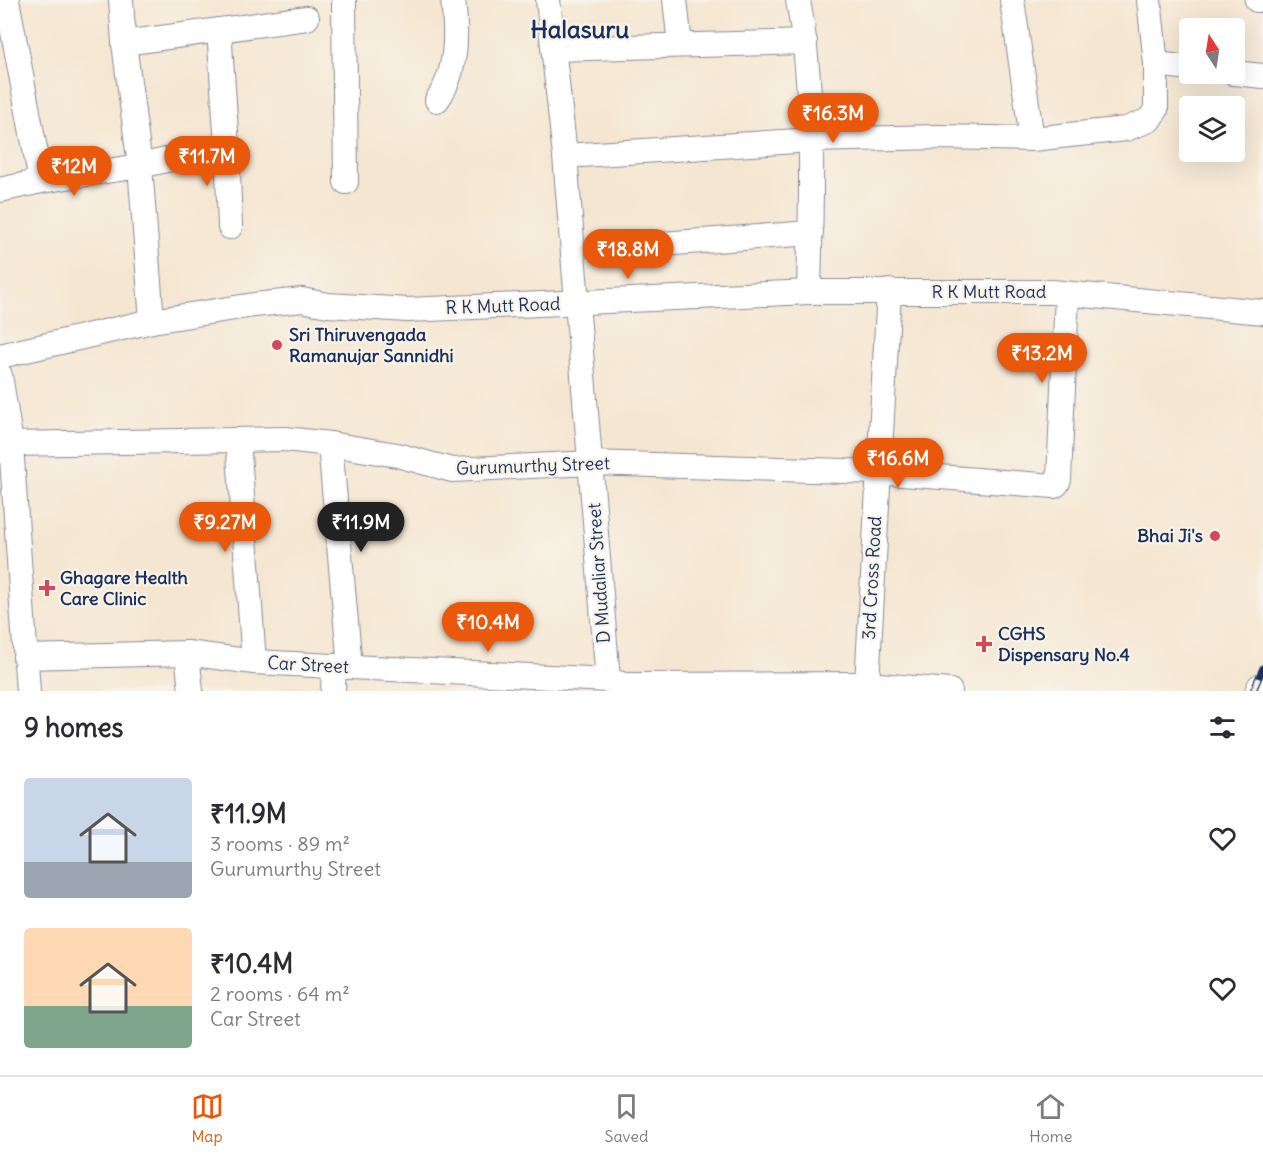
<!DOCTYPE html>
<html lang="en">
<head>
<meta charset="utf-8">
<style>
  :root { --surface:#fff; --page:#f7f7f7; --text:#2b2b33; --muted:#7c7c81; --line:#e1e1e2; --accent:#ea580c }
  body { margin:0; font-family:Delius,sans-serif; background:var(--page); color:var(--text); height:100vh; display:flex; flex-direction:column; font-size:22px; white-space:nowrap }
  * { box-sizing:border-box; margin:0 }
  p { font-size:20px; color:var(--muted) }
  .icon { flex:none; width:33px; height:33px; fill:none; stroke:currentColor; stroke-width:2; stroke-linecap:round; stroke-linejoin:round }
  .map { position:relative; height:691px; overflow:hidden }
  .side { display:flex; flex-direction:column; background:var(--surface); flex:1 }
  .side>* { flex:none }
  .needle { width:39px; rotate:348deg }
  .controls { position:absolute; left:1179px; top:18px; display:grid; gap:12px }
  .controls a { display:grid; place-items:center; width:66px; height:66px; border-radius:6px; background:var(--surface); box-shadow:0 6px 24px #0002; font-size:30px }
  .price { position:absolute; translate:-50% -51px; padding:0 14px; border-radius:21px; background:var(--accent); color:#fff; font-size:20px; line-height:39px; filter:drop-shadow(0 2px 3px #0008) }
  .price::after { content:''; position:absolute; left:50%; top:36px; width:18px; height:14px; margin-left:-9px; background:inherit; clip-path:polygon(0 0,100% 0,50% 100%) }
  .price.current { background:#222; color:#fff }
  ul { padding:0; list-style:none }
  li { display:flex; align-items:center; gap:18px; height:150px; padding:0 24px }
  li span { display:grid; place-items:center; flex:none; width:168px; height:120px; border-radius:6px; color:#555 }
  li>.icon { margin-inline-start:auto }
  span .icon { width:72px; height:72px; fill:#fffc; stroke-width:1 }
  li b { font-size:26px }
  h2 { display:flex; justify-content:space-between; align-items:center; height:72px; padding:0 24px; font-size:26px }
  .dock { display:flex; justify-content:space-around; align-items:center; height:84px; border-top:2px solid var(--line); background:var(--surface); font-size:16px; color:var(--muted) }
  .dock a { display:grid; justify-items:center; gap:3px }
  .dock .current { color:var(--accent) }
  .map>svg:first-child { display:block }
</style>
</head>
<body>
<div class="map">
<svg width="1263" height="691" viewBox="0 0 1263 691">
  <rect width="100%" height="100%" fill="#f7f3e8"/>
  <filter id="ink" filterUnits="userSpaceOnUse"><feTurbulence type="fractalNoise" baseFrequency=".0167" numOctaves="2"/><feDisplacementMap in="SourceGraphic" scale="12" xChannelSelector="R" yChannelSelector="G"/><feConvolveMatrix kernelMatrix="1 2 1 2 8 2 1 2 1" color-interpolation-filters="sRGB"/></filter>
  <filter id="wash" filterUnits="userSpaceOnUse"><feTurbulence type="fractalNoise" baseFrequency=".008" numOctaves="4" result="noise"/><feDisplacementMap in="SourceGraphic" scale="24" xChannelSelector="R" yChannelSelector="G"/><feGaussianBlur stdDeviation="1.35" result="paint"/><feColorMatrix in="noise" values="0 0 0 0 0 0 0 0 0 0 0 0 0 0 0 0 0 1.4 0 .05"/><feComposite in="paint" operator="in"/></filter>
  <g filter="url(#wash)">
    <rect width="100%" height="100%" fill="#f5e6d1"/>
  </g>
  <g filter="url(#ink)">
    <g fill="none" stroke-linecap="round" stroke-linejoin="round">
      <g stroke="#888a98" stroke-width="26">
        <g id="minor">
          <polyline points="7,0 41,181"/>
          <polyline points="121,0 124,43 140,166 152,321"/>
          <polyline points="344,0 346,182"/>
          <polyline points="548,0 565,156 608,680"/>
          <polyline points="675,0 680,45"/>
          <path d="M 798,0 C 816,99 811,193 809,292"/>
          <polyline points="1012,0 1032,139"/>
          <polyline points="1257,0 1263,0"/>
          <polyline points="124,43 307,18"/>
          <polyline points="554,49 805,42"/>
          <polyline points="1156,64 1190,68"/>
          <polyline points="1234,73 1263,76"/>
          <path d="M 437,100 C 457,74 457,32 453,0"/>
          <polyline points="227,146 230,227"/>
          <polyline points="565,156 812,140 939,137 1032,139 1126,129 1149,120 1156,110 1156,64 1149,0"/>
          <polyline points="0,190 41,181 140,166 227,146 219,30"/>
          <polyline points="647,245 811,233"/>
          <polyline points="0,356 152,321 254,305 302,300 328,305 408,310 809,292 1052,292 1263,312"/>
          <polyline points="0,375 11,444 28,691"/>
          <polyline points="238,440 254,662"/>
          <polyline points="11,444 285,439 330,444 397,455 452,470 591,463 877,472 1054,486 1057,484 1059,480 1067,294"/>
          <polyline points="330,444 350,667"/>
          <polyline points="187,653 191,691"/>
          <polyline points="25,657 187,653 254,662 608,680 625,685 867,684 950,691"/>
          <polyline points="867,684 889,291"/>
          <polyline points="333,691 334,666"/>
        </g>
      </g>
      <g stroke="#888a98" stroke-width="35">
        <polyline id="primary" points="1262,691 1263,689"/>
      </g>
      <use href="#minor" stroke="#fff" stroke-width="24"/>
      <use href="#primary" stroke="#fff" stroke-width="33"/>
      <g stroke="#1b2f5e" stroke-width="7">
        <polyline id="rail" points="1253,691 1263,668"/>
      </g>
      <use href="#rail" stroke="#f7f3e8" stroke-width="4.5" stroke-dasharray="14" stroke-linecap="butt"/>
    </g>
  </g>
  <g fill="#d1495b" stroke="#f7f3e8" stroke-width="2">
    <circle cx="277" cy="345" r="6"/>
    <circle cx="1215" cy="536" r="6"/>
    <path d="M44 579h6v6h6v6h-6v6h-6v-6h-6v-6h6z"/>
    <path d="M981 635h6v6h6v6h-6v6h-6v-6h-6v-6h6z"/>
  </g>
  <g text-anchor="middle" stroke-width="4.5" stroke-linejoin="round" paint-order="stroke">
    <g font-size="18" fill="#1b2f5e" stroke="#f7f3e8">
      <text x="989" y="298">R K Mutt Road</text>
      <text transform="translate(503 306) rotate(-2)" y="6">R K Mutt Road</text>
      <text transform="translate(533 466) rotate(-2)" y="6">Gurumurthy Street</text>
      <text transform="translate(599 573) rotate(-94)" y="6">D Mudaliar Street</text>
      <text transform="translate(872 578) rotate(-87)" y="6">3rd Cross Road</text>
      <text transform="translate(308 665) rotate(3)" y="6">Car Street</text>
    </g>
    <g font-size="18" font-weight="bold" fill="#1b2f5e" stroke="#f7f3e8" text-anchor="start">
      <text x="289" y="341">Sri Thiruvengada<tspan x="289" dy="21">Ramanujar Sannidhi</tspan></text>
      <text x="1203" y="542" text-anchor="end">Bhai Ji's</text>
      <text x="60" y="584">Ghagare Health<tspan x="60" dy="21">Care Clinic</tspan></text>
      <text x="998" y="640">CGHS<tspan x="998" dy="21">Dispensary No.4</tspan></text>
    </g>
    <g font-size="24" font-weight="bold" fill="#1b2f5e" stroke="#f7f3e8">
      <text x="580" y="38">Halasuru</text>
    </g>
  </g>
</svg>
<div class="controls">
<a><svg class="needle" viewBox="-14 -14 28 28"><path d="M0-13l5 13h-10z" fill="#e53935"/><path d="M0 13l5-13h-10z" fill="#7c7c81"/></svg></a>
<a><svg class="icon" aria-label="layers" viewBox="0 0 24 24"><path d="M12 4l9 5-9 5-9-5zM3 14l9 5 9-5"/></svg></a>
</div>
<b class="price" style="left:833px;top:144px">₹16.3M</b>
<b class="price" style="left:207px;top:187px">₹11.7M</b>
<b class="price" style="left:74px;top:197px">₹12M</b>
<b class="price" style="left:628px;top:280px">₹18.8M</b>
<b class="price" style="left:1042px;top:384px">₹13.2M</b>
<b class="price" style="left:898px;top:489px">₹16.6M</b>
<b class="price" style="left:225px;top:553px">₹9.27M</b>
<b class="price current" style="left:361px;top:553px">₹11.9M</b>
<b class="price" style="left:488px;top:653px">₹10.4M</b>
</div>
<section class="side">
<h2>9 homes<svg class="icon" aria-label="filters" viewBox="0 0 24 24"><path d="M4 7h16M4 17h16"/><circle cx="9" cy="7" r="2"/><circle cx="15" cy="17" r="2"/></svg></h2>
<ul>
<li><span style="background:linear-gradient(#c9d6e8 70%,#9aa5b1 0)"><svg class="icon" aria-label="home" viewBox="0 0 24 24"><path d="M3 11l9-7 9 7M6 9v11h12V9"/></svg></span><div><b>₹11.9M</b><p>3 rooms · 89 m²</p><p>Gurumurthy Street</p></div><svg class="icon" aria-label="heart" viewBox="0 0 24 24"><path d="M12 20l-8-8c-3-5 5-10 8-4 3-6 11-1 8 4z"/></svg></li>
<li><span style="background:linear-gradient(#ffd9b3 65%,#7fa58c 0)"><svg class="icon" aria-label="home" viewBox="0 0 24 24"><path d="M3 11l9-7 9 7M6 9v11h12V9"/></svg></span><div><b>₹10.4M</b><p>2 rooms · 64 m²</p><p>Car Street</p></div><svg class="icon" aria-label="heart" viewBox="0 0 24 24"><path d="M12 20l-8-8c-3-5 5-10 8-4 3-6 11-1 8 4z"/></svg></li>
</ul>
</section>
<nav class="dock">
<a class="current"><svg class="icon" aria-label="map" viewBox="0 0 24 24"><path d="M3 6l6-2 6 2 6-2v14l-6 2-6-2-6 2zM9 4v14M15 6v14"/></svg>Map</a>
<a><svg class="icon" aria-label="saved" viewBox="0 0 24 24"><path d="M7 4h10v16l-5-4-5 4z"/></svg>Saved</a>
<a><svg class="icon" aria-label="home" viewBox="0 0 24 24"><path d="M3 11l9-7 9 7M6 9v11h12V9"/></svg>Home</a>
</nav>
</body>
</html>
